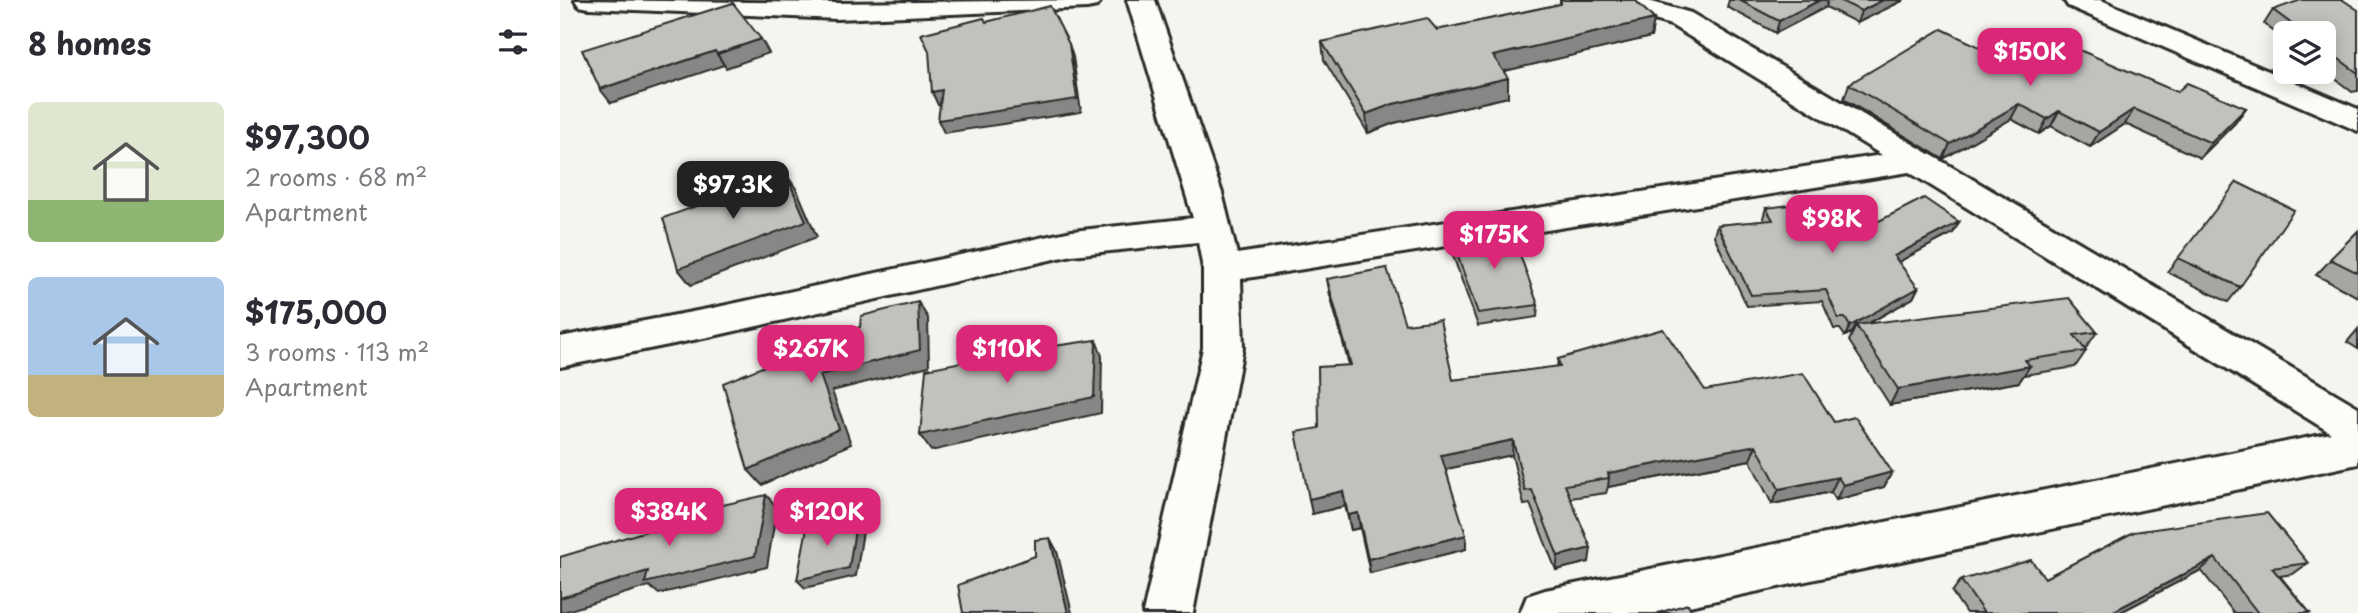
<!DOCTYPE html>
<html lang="en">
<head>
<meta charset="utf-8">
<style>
  :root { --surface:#fff; --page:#f2f2f3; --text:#2b2b33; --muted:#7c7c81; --accent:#db2777 }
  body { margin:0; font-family:"Playpen Sans",sans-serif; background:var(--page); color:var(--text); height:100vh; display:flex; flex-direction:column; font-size:26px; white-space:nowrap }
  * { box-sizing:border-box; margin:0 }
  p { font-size:23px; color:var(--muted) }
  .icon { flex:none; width:38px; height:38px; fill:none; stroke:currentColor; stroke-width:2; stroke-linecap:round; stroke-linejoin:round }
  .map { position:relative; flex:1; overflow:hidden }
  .panel { display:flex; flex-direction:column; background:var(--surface); width:560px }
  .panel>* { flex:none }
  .controls { position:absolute; left:1713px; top:21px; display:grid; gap:14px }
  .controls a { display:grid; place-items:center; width:63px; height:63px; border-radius:10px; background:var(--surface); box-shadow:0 4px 18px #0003; font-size:35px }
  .price { position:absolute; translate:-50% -60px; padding:0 16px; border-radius:14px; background:var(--accent); color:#fff; font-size:23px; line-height:46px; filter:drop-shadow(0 2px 4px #0008) }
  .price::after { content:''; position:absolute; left:50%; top:42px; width:21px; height:16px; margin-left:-10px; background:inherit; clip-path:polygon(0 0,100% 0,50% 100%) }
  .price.active { background:#222; color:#fff }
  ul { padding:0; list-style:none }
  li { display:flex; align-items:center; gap:21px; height:175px; padding:0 28px }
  li span { display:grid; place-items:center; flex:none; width:196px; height:140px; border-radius:10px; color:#555 }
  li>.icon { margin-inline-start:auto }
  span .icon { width:84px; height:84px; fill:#fffc; stroke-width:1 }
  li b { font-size:30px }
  h2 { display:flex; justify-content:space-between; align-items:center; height:84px; padding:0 28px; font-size:30px }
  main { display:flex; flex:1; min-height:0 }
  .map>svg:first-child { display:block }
</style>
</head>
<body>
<main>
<section class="panel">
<h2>8 homes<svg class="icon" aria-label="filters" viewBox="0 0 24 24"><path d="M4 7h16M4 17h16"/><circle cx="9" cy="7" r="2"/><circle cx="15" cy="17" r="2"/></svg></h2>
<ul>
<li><span style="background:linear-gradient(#dfe7d0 70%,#8fb573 0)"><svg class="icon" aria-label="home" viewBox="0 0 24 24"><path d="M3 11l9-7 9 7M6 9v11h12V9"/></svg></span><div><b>$97,300</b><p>2 rooms · 68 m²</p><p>Apartment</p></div></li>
<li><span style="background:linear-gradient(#a9c7e8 70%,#c2b280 0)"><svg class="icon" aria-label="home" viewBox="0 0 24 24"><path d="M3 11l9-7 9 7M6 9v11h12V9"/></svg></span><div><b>$175,000</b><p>3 rooms · 113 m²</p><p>Apartment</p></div></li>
</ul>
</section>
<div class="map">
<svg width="1798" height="613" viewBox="0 0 1798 613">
  <rect width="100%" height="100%" fill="#f5f4ef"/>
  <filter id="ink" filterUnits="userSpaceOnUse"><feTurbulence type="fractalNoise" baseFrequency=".0143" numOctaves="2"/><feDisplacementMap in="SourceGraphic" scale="14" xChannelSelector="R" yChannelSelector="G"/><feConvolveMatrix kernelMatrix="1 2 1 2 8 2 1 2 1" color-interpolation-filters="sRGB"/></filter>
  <g filter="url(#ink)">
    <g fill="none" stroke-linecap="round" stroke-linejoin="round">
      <g stroke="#2b2b2b" stroke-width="6">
        <g id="minor">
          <polygon points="15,0 277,3 541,0 537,6 527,8 277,19 29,8 19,6"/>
          <polygon points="567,0 595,0 662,193 677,254 1322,155 1111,25 1074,14 1016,6 1012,0 1085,0 1131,13 1798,407 1798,464 1096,613 960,613 967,596 985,590 1771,433 1349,172 681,279 683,348 633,613 583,613 643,348 643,269 638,242 512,255 153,336 0,367 0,337 153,308 512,231 633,218"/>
        </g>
      </g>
      <g stroke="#2b2b2b" stroke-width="6">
        <polygon id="tertiary" points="1504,0 1541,0 1798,109 1798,131 1508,6"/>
      </g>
      <use href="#minor" fill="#fdfcf7" fill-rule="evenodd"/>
      <use href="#tertiary" fill="#fdfcf7" fill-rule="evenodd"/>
    </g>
    <g fill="#a7a6a3" stroke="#2b2b2b" stroke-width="2">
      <polygon points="1000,0 1075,0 1094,19 1091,37 944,71 948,97 834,123 808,133 764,60 762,42 877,30 1000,4"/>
      <polygon points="1169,0 1344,0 1297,23 1266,7 1216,33 1167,7"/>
      <polygon points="1713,10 1798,10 1798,91 1792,92 1764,70 1764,33 1726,33 1726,41 1704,24"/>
      <polygon points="1436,55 1617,92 1686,108 1675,123 1640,158 1565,124 1530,147 1491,126 1479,134 1451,119 1383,159 1284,99 1289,84"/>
      <polygon points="1206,208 1280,241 1399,222 1393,233 1338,262 1358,288 1353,298 1308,324 1537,332 1526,348 1524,348 1526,351 1515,367 1464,375 1459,382 1330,405 1289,341 1293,332 1285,336 1280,329 1274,329 1262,301 1187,306 1154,236 1157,225 1204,221 1203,218"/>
      <polygon points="1798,231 1798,297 1756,275"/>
      <polygon points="891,237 978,305 977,317 918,326 891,250"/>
      <polygon points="1618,258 1680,287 1668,302 1607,272"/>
      <polygon points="767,279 845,324 893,380 997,367 998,359 1145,390 1274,422 1332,472 1324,487 1276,500 1271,492 1212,504 1190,460 1048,487 1046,493 1010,498 1029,562 996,570 970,504 964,505 952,455 886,469 906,549 810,573 800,528 791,530 785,506 752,514 759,428 789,365 770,295"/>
      <polygon points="1798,329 1798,349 1787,342"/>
      <polygon points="1574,532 1748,563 1733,574 1720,576 1750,613 1674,613 1641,570 1559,613 1406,613 1392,592 1401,580 1485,578"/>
    </g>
    <g fill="#888785" stroke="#2b2b2b" stroke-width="2">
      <polygon points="1260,0 1268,0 1266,7 1216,33 1219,21"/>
      <polygon points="1323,0 1344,0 1297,23 1301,11"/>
      <polygon points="1094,19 1091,37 932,74 933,56"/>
      <polygon points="201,39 209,53 166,68 157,54"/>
      <polygon points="509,44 513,57 521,112 384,133 378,120"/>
      <polygon points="155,51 164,65 51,103 40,89"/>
      <polygon points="948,78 948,97 834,123 808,133 806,114 833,104"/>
      <polygon points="382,90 388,103 378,105 372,92"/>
      <polygon points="1459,104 1451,119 1383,159 1390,144"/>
      <polygon points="1686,108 1675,123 1640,158 1651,143"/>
      <polygon points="1574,109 1565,124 1530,147 1539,132"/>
      <polygon points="1499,111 1491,126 1479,134 1487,119"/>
      <polygon points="226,174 237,190 257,237 131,285 118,269"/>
      <polygon points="1399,222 1393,233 1329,267 1334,256"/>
      <polygon points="1358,288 1353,298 1298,329 1296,325 1293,332 1285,336 1290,326"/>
      <polygon points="358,302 368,318 369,366 272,391 291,444 202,485 188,470 260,375"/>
      <polygon points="536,340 542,356 541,413 371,451 360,435"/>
      <polygon points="1470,366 1459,382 1330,405 1338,389"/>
      <polygon points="953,440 952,455 882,470 881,455"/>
      <polygon points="1196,445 1190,460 1048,487 1049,478 1048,473"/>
      <polygon points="1332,472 1324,487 1276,500 1283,485"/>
      <polygon points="1278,477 1271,492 1212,504 1219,489"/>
      <polygon points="783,491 785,506 752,514 749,499"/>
      <polygon points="206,495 217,507 207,567 99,594 89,586 0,613 0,598 88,571"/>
      <polygon points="798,513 800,528 791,530 788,515"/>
      <polygon points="297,517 304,525 296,576 245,588 237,580"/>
      <polygon points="906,535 906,549 810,573 808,559"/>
      <polygon points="490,538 497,551 512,613 508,613"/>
      <polygon points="1031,548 1029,562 996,570 998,556"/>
      <polygon points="1655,558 1641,570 1559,613 1550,613"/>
    </g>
    <g fill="#c2c1be" stroke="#2b2b2b" stroke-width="2">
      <polygon points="1001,0 1075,0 1094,19 933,56 948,78 833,104 806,114 762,42 867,18 877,30 1001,4"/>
      <polygon points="1179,0 1260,0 1219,21"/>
      <polygon points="1279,0 1323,0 1301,11"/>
      <polygon points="1741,0 1783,0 1798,10 1798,73 1764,48 1764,33 1744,33 1713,10"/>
      <polygon points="173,3 201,39 157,54 155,51 40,89 22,50"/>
      <polygon points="490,6 509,44 517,99 378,120 382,90 372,92 369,51 361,34 424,18 426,22"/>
      <polygon points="1382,29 1436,55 1473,30 1617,92 1627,83 1686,108 1651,143 1574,109 1539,132 1499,111 1487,119 1459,104 1390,144 1289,84"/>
      <polygon points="226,174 246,221 118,269 103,218"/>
      <polygon points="1677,182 1734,210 1680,287 1618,258"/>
      <polygon points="1364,198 1399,222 1334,256 1358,288 1290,326 1285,318 1278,318 1266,290 1191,295 1157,225 1213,220 1206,208 1254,202 1280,241"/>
      <polygon points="950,227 978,305 918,313 891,237"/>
      <polygon points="1798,231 1798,273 1770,259"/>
      <polygon points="827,268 845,324 880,320 893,380 1000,366 998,359 1103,329 1145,390 1243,373 1274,422 1295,417 1332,472 1283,485 1278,477 1219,489 1196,445 1048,473 1049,478 1005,485 1031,548 998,556 972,490 965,491 953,440 881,455 906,535 808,559 798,513 788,515 783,491 749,499 736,432 759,428 758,367 791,365 767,279"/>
      <polygon points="1509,298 1537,332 1514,335 1526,351 1465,360 1470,366 1338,389 1296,325"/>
      <polygon points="358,302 360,350 260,375 279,429 188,470 163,383 300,327 301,316"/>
      <polygon points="536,340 534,397 360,435 366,369 453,352"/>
      <polygon points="206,495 195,556 85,583 88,571 0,598 0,557 100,527 102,519"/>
      <polygon points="1707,513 1748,563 1712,568 1750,613 1698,613 1655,558 1550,613 1424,613 1401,580 1471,560 1485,578 1574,532"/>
      <polygon points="297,517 289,568 237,580 247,528"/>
      <polygon points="490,538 508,613 403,613 398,585 475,556 475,540"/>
      <polygon points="1128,604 1133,613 1098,613"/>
    </g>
  </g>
</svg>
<div class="controls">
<a><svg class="icon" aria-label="layers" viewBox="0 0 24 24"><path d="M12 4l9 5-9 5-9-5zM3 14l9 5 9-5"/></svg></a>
</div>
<b class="price" style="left:1470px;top:88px">$150K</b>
<b class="price active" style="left:173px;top:221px">$97.3K</b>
<b class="price" style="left:1272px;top:255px">$98K</b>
<b class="price" style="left:934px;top:271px">$175K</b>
<b class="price" style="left:251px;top:385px">$267K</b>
<b class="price" style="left:447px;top:385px">$110K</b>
<b class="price" style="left:109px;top:548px">$384K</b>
<b class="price" style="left:267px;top:548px">$120K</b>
</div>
</main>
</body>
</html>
